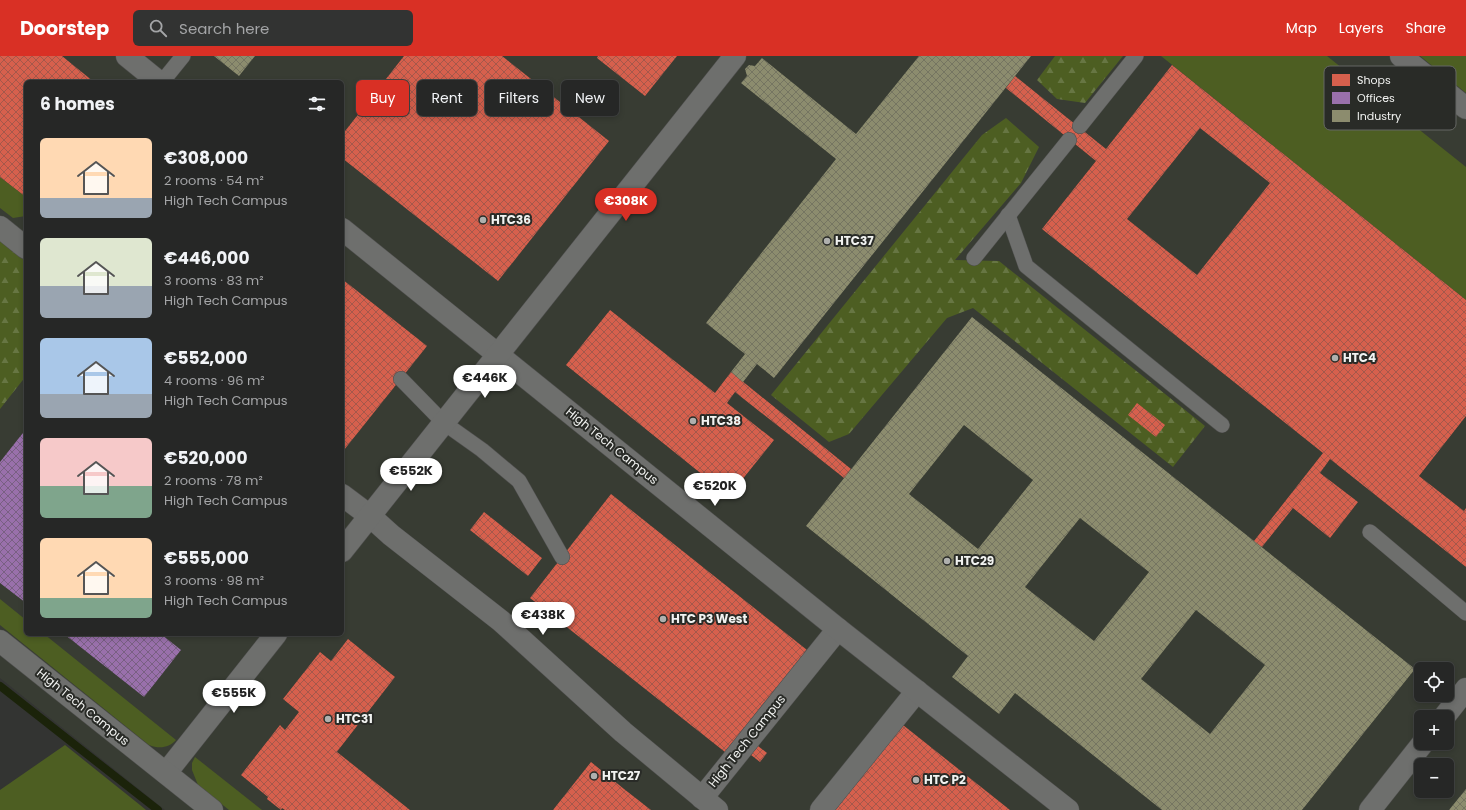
<!DOCTYPE html>
<html lang="en">
<head>
<meta charset="utf-8">
<style>
  :root { --surface:#262726; --page:#323332; --text:#f1f3f6; --muted:#a4a5a7; --line:#424443; --accent:#d93025 }
  body { margin:0; font-family:Poppins,sans-serif; background:var(--page); color:var(--text); height:100vh; display:flex; flex-direction:column; font-size:15px; white-space:nowrap }
  * { box-sizing:border-box; margin:0 }
  p { font-size:13px; color:var(--muted) }
  .icon { flex:none; width:22px; height:22px; fill:none; stroke:currentColor; stroke-width:2; stroke-linecap:round; stroke-linejoin:round }
  .map { position:relative; flex:1; overflow:hidden }
  .drawer { position:absolute; left:24px; top:24px; width:320px; height:556px; display:flex; flex-direction:column; background:var(--surface); border-radius:6px; box-shadow:0 2px 6px #0003,0 0 0 1px var(--line) }
  .drawer>* { flex:none }
  .top-card { position:absolute; left:356px; top:24px; width:380px; height:36px; display:flex; gap:8px }
  .tools { position:absolute; left:1414px; top:606px; display:grid; gap:8px }
  .tools a { display:grid; place-items:center; width:40px; height:40px; border-radius:6px; background:var(--surface); box-shadow:0 2px 6px #0003,0 0 0 1px var(--line); font-size:20px }
  .price { position:absolute; translate:-50% -34px; padding:0 9px; border-radius:14px; background:#fff; color:#222; font-size:13px; line-height:26px; filter:drop-shadow(0 1px 2px #0008) }
  .price::after { content:''; position:absolute; left:50%; top:24px; width:12px; height:9px; margin-left:-6px; background:inherit; clip-path:polygon(0 0,100% 0,50% 100%) }
  .price.selected { background:var(--accent); color:#fff }
  ul { padding:0; list-style:none }
  li { display:flex; align-items:center; gap:12px; height:100px; padding:0 16px }
  li span { display:grid; place-items:center; flex:none; width:112px; height:80px; border-radius:6px; color:#555 }
  li>.icon { margin-inline-start:auto }
  span .icon { width:48px; height:48px; fill:#fffc; stroke-width:1 }
  li b { font-size:17px }
  h2 { display:flex; justify-content:space-between; align-items:center; height:48px; padding:0 16px; font-size:17px }
  .chip { padding:0 14px; border-radius:6px; background:var(--surface); box-shadow:0 2px 6px #0003,0 0 0 1px var(--line); font-size:14px; line-height:36px }
  .chip.selected { background:var(--accent); color:#fff }
  header { display:flex; align-items:center; gap:24px; box-sizing:border-box; height:56px; padding:0 20px; background:var(--accent); color:#fff }
  header strong { font-size:19px }
  nav { display:flex; gap:22px; margin-inline-start:auto; font-size:14px }
  .search { width:280px; height:36px; background:var(--page); display:flex; align-items:center; gap:10px; box-sizing:border-box; padding:0 14px; border-radius:6px; color:var(--muted); font-size:15px }
  .map>svg:first-child { display:block }
</style>
</head>
<body>
<header>
<strong>Doorstep</strong>
<div class="search"><svg class="icon" aria-label="search" viewBox="0 0 24 24"><circle cx="10" cy="10" r="6"/><path d="M15 15l6 6"/></svg>Search here</div>
<nav><a>Map</a><a>Layers</a><a>Share</a></nav>
</header>
<div class="map">
<svg width="1466" height="754" viewBox="0 0 1466 754">
  <defs>
    <pattern id="forest-firs" width="22" height="20" patternUnits="userSpaceOnUse"><rect width="22" height="20" fill="#4d5e22"/><path d="M5 1l3.5 6h-7zM16 11l3.5 6h-7z" fill="#677643"/></pattern>
    <pattern id="shops-cross-hatch" width="8" height="8" patternUnits="userSpaceOnUse"><rect width="8" height="8" fill="#d6604d"/><path d="M0 0l8 8M0 8l8-8" fill="none" stroke="#a5584b"/></pattern>
    <pattern id="offices-cross-hatch" width="8" height="8" patternUnits="userSpaceOnUse"><rect width="8" height="8" fill="#9970ab"/><path d="M0 0l8 8M0 8l8-8" fill="none" stroke="#796083"/></pattern>
    <pattern id="industry-cross-hatch" width="8" height="8" patternUnits="userSpaceOnUse"><rect width="8" height="8" fill="#8c8c6e"/><path d="M0 0l8 8M0 8l8-8" fill="none" stroke="#757561"/></pattern>
  </defs>
  <rect width="100%" height="100%" fill="#333432"/>
  <path fill="#383c33" fill-rule="evenodd" d="M 0,0 L 1466,0 L 1466,754 L 165,754 L 0,622 ZM 26,26 L 342,26 L 342,578 L 26,578 ZM 1421,613 L 1447,613 L 1447,639 L 1421,639 ZM 1421,661 L 1447,661 L 1447,687 L 1421,687 ZM 1421,709 L 1447,709 L 1447,735 L 1421,735 Z"/>
  <g fill="#4d5e22">
    <polygon points="1161,0 1327,0 1466,111 1466,244"/>
    <polygon points="1420,0 1466,0 1466,37"/>
    <polygon points="0,121 26,141 26,160 13,162 0,152"/>
    <path d="M 0,543 L 26,564 L 26,578 L 44,578 L 176,684 C 169,692 159,693 149,689 L 0,569 Z"/>
    <polygon points="65,689 140,749 146,754 0,754 0,734"/>
    <polygon points="195,701 262,754 229,754 198,729 192,714 192,707"/>
  </g>
  <g fill="url(#forest-firs)">
    <polygon points="1055,0 1123,0 1085,47 1057,43 1037,24"/>
    <polygon points="1006,62 1039,91 1021,127 955,204 999,205 1205,370 1173,411 973,252 947,262 849,378 829,386 771,339 982,79"/>
    <polygon points="0,184 26,205 26,320 0,353"/>
  </g>
  <g fill="url(#shops-cross-hatch)" fill-rule="evenodd">
    <polygon points="0,0 62,0 94,26 26,26 26,141 0,121"/>
    <polygon points="404,0 502,0 609,85 498,225 342,102 342,79"/>
    <polygon points="598,0 677,0 645,40 597,2"/>
    <path d="M 1172,9 L 1466,244 L 1466,360 L 1419,420 L 1464,455 L 1466,452 L 1466,511 L 1330,403 L 1320,417 L 1358,446 L 1330,482 L 1293,452 L 1262,491 L 1254,485 L 1323,397 L 1042,173 L 1096,105 L 1006,32 L 1015,20 L 1106,93 ZM 1200,72 L 1270,127 L 1197,219 L 1127,163 Z"/>
    <polygon points="342,223 427,290 344,394 342,393"/>
    <polygon points="610,254 715,337 731,316 851,413 844,422 735,336 727,347 774,384 729,440 566,309"/>
    <polygon points="1137,347 1165,369 1156,381 1128,359"/>
    <polygon points="611,438 807,594 725,696 530,542"/>
    <polygon points="484,456 542,502 528,520 470,474"/>
    <polygon points="348,583 395,621 336,697 337,696 410,754 285,754 282,752 281,754 267,743 268,741 241,719 280,669 285,674 299,656 283,643 320,596 331,605"/>
    <polygon points="903,669 1010,754 835,754"/>
    <polygon points="758,690 767,697 760,706 751,699"/>
    <polygon points="591,706 624,733 651,754 553,754"/>
  </g>
  <g fill="url(#offices-cross-hatch)">
    <polygon points="26,373 26,547 0,527 0,406"/>
    <polygon points="64,578 161,578 181,594 144,641"/>
  </g>
  <g fill="url(#industry-cross-hatch)" fill-rule="evenodd">
    <polygon points="214,0 255,0 239,20"/>
    <polygon points="919,0 1031,0 774,322 757,308 743,326 731,316 745,298 706,267 836,103 741,27 747,20 745,13 749,9 755,10 762,2 856,78"/>
    <path d="M 972,261 L 1415,613 L 1302,754 L 1162,754 L 1015,637 L 999,658 L 952,621 L 968,600 L 806,470 ZM 964,369 L 1033,424 L 978,493 L 909,438 ZM 1080,462 L 1149,516 L 1094,585 L 1025,531 ZM 1196,554 L 1265,609 L 1210,678 L 1141,623 Z"/>
    <polygon points="1466,733 1466,754 1449,754"/>
  </g>
  <g fill="none" stroke-linecap="round" stroke-linejoin="round">
    <polyline stroke="#1b230a" stroke-width="8" points="0,630 158,754"/>
    <g stroke="#4f4f4e" stroke-width="16">
      <g id="service">
        <polyline points="162,26 183,0"/>
        <polyline points="1080,70 1136,0"/>
        <polyline points="1008,159 1026,210 1222,369"/>
        <polyline points="974,202 1069,84"/>
        <polyline points="401,323 444,367 482,394 519,425 562,501"/>
        <polyline points="1370,476 1466,557"/>
      </g>
    </g>
    <g stroke="#4f4f4e" stroke-width="23">
      <g id="pedestrian">
        <polyline points="702,742 838,573"/>
        <polyline points="821,754 917,635"/>
      </g>
    </g>
    <g stroke="#4f4f4e" stroke-width="23">
      <g id="minor">
        <polyline points="127,0 159,26"/>
        <polyline points="1401,0 1466,52"/>
        <polyline points="0,171 26,192"/>
        <polyline points="342,173 838,573 1068,754"/>
        <polyline points="342,439 370,460 391,479 501,565 623,676 717,754"/>
        <polyline points="342,495 735,0"/>
        <polyline points="1444,661 1466,633"/>
        <polyline points="166,717 276,578"/>
        <polyline points="1370,754 1423,687"/>
      </g>
    </g>
    <g stroke="#4f4f4e" stroke-width="23">
      <polyline id="tertiary" points="0,585 212,754"/>
    </g>
    <use href="#service" stroke="#6e6f6d" stroke-width="15"/>
    <use href="#pedestrian" stroke="#6e6f6d" stroke-width="22"/>
    <use href="#minor" stroke="#6e6f6d" stroke-width="22"/>
    <use href="#tertiary" stroke="#6e6f6d" stroke-width="22"/>
  </g>
  <g fill="#afb0ae" stroke="#292b27" stroke-width="1.5">
    <circle cx="483" cy="164" r="4"/>
    <circle cx="827" cy="185" r="4"/>
    <circle cx="1335" cy="302" r="4"/>
    <circle cx="693" cy="365" r="4"/>
    <circle cx="947" cy="505" r="4"/>
    <circle cx="663" cy="563" r="4"/>
    <circle cx="328" cy="663" r="4"/>
    <circle cx="594" cy="720" r="4"/>
    <circle cx="916" cy="724" r="4"/>
  </g>
  <g text-anchor="middle" stroke-width="4" stroke-linejoin="round" paint-order="stroke">
    <g font-size="12" font-weight="bold" fill="#f2f3f1" stroke="#292b27" text-anchor="start">
      <text x="491" y="168">HTC36</text>
      <text x="835" y="189">HTC37</text>
      <text x="1343" y="306">HTC4</text>
      <text x="701" y="369">HTC38</text>
      <text x="955" y="509">HTC29</text>
      <text x="671" y="567">HTC P3 West</text>
      <text x="336" y="667">HTC31</text>
      <text x="602" y="724">HTC27</text>
      <text x="924" y="728">HTC P2</text>
    </g>
    <g font-size="12" fill="#f2f3f1" stroke="#292b27">
      <text transform="translate(612 390) rotate(39)" y="4">High Tech Campus</text>
      <text transform="translate(83 651) rotate(39)" y="4">High Tech Campus</text>
      <text transform="translate(747 685) rotate(-51)" y="4">High Tech Campus</text>
    </g>
  </g>
  <rect x="1324" y="10" width="132" height="64" rx="6" fill="#292b27" stroke="#656764" stroke-width="1"/>
  <rect x="1332" y="18" width="18" height="12" fill="#d6604d"/>
  <rect x="1332" y="36" width="18" height="12" fill="#9970ab"/>
  <rect x="1332" y="54" width="18" height="12" fill="#8c8c6e"/>
  <g font-size="11" fill="#f2f3f1">
    <text x="1357" y="28">Shops</text>
    <text x="1357" y="46">Offices</text>
    <text x="1357" y="64">Industry</text>
  </g>
</svg>
<div class="tools">
<a><svg class="icon" aria-label="locate" viewBox="0 0 24 24"><circle cx="12" cy="12" r="6"/><path d="M12 2v4M12 18v4M2 12h4M18 12h4"/></svg></a>
<a>+</a>
<a>−</a>
</div>
<b class="price selected" style="left:626px;top:166px">€308K</b>
<b class="price" style="left:485px;top:343px">€446K</b>
<b class="price" style="left:411px;top:436px">€552K</b>
<b class="price" style="left:715px;top:451px">€520K</b>
<b class="price" style="left:543px;top:580px">€438K</b>
<b class="price" style="left:234px;top:658px">€555K</b>
<div class="top-card">
<a class="chip selected">Buy</a>
<a class="chip">Rent</a>
<a class="chip">Filters</a>
<a class="chip">New</a>
</div>
<section class="drawer">
<h2>6 homes<svg class="icon" aria-label="filters" viewBox="0 0 24 24"><path d="M4 7h16M4 17h16"/><circle cx="9" cy="7" r="2"/><circle cx="15" cy="17" r="2"/></svg></h2>
<ul>
<li><span style="background:linear-gradient(#ffd9b3 75%,#9aa5b1 0)"><svg class="icon" aria-label="home" viewBox="0 0 24 24"><path d="M3 11l9-7 9 7M6 9v11h12V9"/></svg></span><div><b>€308,000</b><p>2 rooms · 54 m²</p><p>High Tech Campus</p></div></li>
<li><span style="background:linear-gradient(#dfe7d0 60%,#9aa5b1 0)"><svg class="icon" aria-label="home" viewBox="0 0 24 24"><path d="M3 11l9-7 9 7M6 9v11h12V9"/></svg></span><div><b>€446,000</b><p>3 rooms · 83 m²</p><p>High Tech Campus</p></div></li>
<li><span style="background:linear-gradient(#a9c7e8 70%,#9aa5b1 0)"><svg class="icon" aria-label="home" viewBox="0 0 24 24"><path d="M3 11l9-7 9 7M6 9v11h12V9"/></svg></span><div><b>€552,000</b><p>4 rooms · 96 m²</p><p>High Tech Campus</p></div></li>
<li><span style="background:linear-gradient(#f6c9c9 60%,#7fa58c 0)"><svg class="icon" aria-label="home" viewBox="0 0 24 24"><path d="M3 11l9-7 9 7M6 9v11h12V9"/></svg></span><div><b>€520,000</b><p>2 rooms · 78 m²</p><p>High Tech Campus</p></div></li>
<li><span style="background:linear-gradient(#ffd9b3 75%,#7fa58c 0)"><svg class="icon" aria-label="home" viewBox="0 0 24 24"><path d="M3 11l9-7 9 7M6 9v11h12V9"/></svg></span><div><b>€555,000</b><p>3 rooms · 98 m²</p><p>High Tech Campus</p></div></li>
</ul>
</section>
</div>
</body>
</html>
